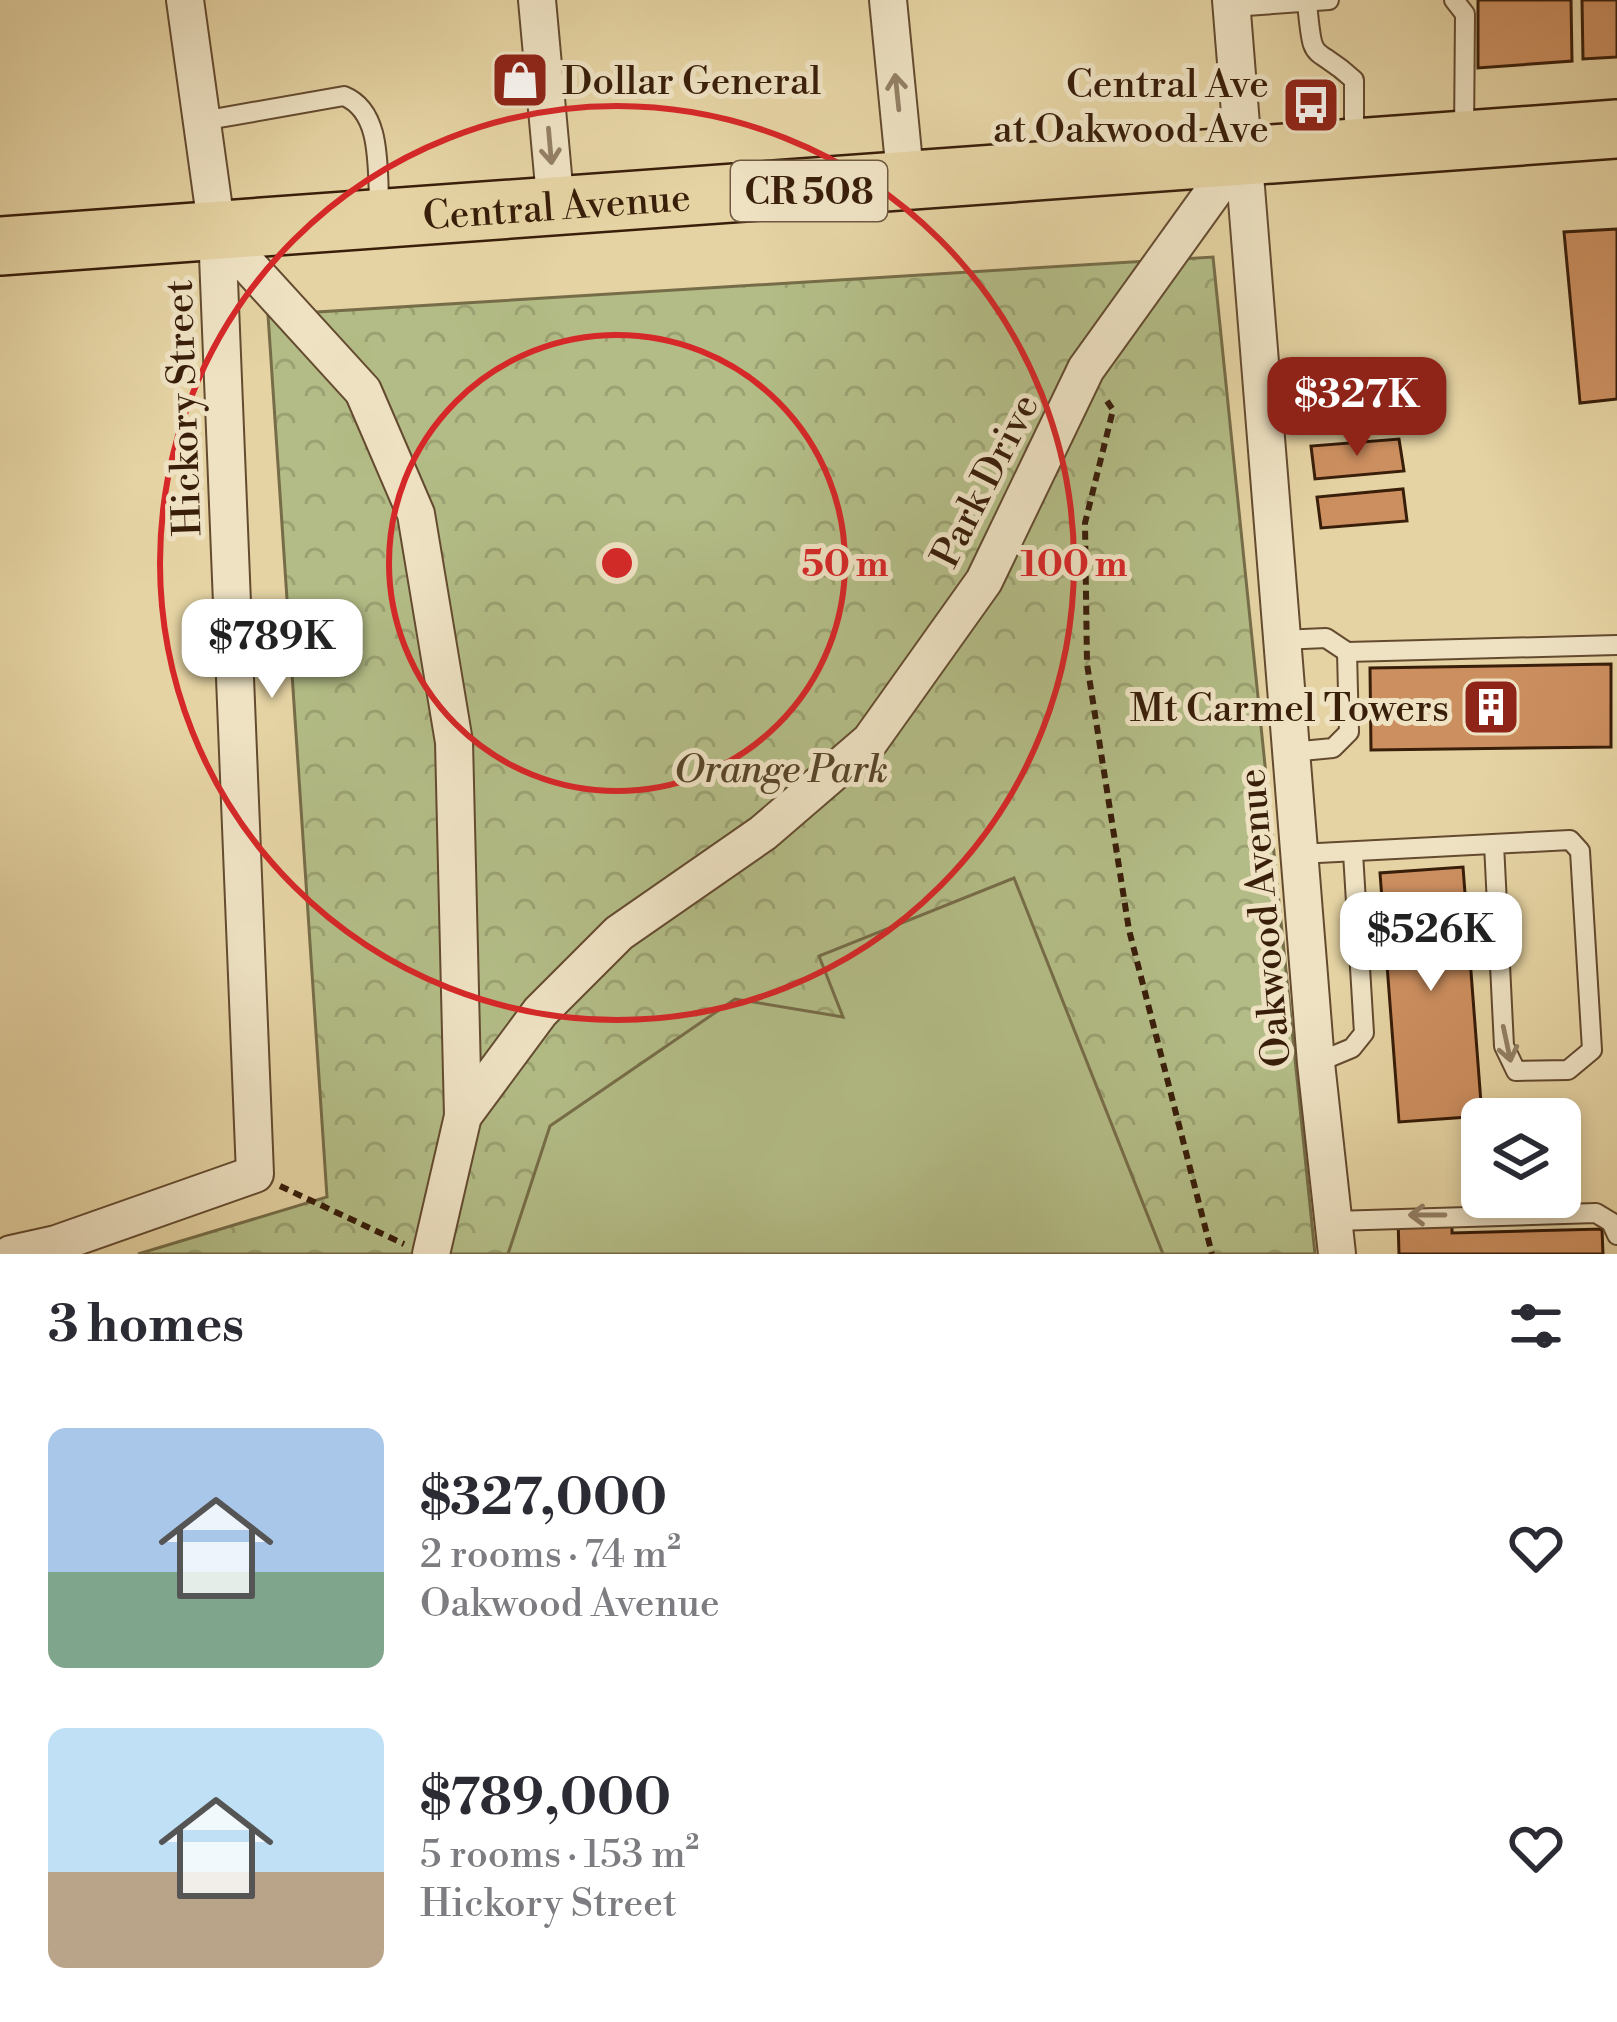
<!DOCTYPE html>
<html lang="en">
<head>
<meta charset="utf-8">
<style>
  :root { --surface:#fff; --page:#f7f7f7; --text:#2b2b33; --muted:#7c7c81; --accent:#8f2418 }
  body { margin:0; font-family:"Libre Bodoni",serif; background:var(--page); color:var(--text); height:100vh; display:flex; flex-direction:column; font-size:45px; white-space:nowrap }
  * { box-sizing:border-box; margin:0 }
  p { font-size:39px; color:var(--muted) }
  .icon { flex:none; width:66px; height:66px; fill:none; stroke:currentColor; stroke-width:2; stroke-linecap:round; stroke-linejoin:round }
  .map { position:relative; height:1254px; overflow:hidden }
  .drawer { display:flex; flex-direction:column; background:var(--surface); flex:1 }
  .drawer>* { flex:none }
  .fabs { position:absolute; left:1461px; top:1098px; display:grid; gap:24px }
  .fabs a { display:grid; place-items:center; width:120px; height:120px; border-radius:18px; background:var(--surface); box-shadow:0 6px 18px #0003; font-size:60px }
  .price { position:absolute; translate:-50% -102px; padding:0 27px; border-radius:24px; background:#fff; color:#222; font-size:39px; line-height:78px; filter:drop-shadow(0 3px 6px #0008) }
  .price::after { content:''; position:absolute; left:50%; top:72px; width:36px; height:27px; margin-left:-18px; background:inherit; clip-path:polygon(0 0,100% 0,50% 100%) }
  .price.selected { background:var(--accent); color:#fff }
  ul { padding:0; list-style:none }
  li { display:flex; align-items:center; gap:36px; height:300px; padding:0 48px }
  li span { display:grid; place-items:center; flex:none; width:336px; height:240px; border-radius:18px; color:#555 }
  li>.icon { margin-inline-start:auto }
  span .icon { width:144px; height:144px; fill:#fffc; stroke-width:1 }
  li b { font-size:51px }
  h2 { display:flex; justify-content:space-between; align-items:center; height:144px; padding:0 48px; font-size:51px }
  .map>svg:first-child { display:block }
</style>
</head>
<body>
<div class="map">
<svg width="1617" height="1254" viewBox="0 0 1617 1254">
  <defs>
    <pattern id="park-crowns" width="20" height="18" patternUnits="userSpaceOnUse" patternTransform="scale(3)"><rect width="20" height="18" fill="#b3bc86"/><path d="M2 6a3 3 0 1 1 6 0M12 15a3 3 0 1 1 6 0" fill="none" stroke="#9ba172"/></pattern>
  </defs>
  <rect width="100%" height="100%" fill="#e5d3a3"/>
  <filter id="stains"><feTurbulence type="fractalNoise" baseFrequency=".00167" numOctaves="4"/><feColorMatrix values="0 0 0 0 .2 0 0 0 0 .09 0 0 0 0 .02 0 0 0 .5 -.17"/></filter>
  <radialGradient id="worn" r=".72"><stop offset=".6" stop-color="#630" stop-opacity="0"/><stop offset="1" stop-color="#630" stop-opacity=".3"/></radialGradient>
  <polygon fill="url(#park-crowns)" stroke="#766d48" stroke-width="3" points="1213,257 1315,1254 138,1254 327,1197 268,315"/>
  <polygon fill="#b3bc86" stroke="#766d48" stroke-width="3" points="1014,878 1163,1254 508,1254 550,1126 735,999 843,1017 819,956"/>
  <g fill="#cc8f60" stroke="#391e0a" stroke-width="3">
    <polygon points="1478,0 1571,0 1572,61 1478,68"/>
    <polygon points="1582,0 1617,0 1617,57 1583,59"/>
    <polygon points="1617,229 1617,399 1580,403 1564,232"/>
    <polygon points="1395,390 1399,424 1310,430 1308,398"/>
    <polygon points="1399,439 1404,471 1315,479 1311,446"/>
    <polygon points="1403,489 1407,521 1321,528 1317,497"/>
    <polygon points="1611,664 1611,747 1371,750 1370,668"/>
    <polygon points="1463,867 1482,1116 1399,1122 1380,873"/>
    <polygon points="1452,1217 1452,1233 1602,1229 1603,1254 1399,1254 1398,1218"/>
  </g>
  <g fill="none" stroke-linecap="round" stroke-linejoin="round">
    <g stroke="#644b30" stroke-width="22">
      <g id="service">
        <polyline points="1454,0 1465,14 1464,136"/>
        <path d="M 1307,2 C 1313,69 1312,41 1354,80 L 1354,142"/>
        <polyline points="1232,7 1329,0"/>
        <path d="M 202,121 L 344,96 C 385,113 376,175 380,215"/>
        <polyline points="1281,640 1326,638 1347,652 1617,645"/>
        <polyline points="1291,752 1333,748 1349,732 1347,652"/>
        <polyline points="1299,854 1570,840 1580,851 1592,1050 1568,1070 1516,1071 1504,1046 1494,844"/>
        <polyline points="1316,1063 1352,1048 1364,1033 1353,853"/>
        <polyline points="1334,1221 1596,1213 1611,1222 1617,1235"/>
      </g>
    </g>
    <g stroke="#644b30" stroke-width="40">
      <g id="minor">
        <polyline points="537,0 556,208"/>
        <polyline points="888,0 906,184"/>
        <polyline points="1231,0 1316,1063 1337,1254"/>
        <polyline points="217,231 363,391 416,514 454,742 463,1116"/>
        <polyline points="11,1254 56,1244 255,1174 217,231 185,0"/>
        <polyline points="431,1254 463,1116 540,1012 619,933 763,833 870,741 984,581 1086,369 1242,152"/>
      </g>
    </g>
    <g stroke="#391e0a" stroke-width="62">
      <g id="primary">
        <path id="s1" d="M 0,246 L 1617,129"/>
      </g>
    </g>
    <g stroke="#391e0a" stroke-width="6" stroke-dasharray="9 6" stroke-linecap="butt">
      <polyline points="1107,401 1113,410 1085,523 1087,664 1129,930 1212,1254"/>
      <polyline points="280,1186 404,1244"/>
    </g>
    <use href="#service" stroke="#eee2c3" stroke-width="18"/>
    <use href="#minor" stroke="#eee2c3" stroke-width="36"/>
    <use href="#primary" stroke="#e5d3a3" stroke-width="57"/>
  </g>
  <defs><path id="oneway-shaft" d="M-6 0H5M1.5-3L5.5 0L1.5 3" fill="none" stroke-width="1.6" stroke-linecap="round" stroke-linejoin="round" transform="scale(3)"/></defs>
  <g stroke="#948066">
    <use href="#oneway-shaft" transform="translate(897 92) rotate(-96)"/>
    <use href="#oneway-shaft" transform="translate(550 146) rotate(85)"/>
    <use href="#oneway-shaft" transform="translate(1507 1044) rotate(78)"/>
    <use href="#oneway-shaft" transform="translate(1427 1215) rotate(180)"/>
  </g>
  <g fill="none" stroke="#d62828" stroke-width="6">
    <circle cx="617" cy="563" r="228"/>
    <circle cx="617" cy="563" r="457"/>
  </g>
  <defs>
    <g id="shop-square" transform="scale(3)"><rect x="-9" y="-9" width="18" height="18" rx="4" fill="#8f2418" stroke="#eee2c3"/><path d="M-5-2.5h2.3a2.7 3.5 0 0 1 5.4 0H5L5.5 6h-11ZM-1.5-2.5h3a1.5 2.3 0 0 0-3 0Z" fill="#fff"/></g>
    <g id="bus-square" transform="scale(3)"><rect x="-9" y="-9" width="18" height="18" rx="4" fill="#8f2418" stroke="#eee2c3"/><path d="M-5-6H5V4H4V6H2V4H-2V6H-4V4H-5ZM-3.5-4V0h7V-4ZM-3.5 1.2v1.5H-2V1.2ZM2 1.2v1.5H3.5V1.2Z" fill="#fff"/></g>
    <g id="building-square" transform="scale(3)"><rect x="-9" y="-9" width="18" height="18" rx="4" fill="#8f2418" stroke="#eee2c3"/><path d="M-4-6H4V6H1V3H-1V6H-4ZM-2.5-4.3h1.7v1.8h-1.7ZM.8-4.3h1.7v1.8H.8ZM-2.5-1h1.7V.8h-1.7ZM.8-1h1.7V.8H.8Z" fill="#fff"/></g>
  </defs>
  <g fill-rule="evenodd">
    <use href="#shop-square" x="520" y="80"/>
    <use href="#bus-square" x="1311" y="105"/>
    <use href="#building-square" x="1491" y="707"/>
  </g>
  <g text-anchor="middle" stroke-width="10" stroke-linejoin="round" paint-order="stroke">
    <rect fill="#eee2c3" stroke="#6f5942" stroke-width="3" x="731" y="161" width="156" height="60" rx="9"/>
    <g font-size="36" font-weight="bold" fill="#391e0a">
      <text x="809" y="204">CR 508</text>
    </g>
    <g font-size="39" fill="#391e0a" stroke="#eee2c3" text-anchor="end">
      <text x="562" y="94" text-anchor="start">Dollar General</text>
      <text x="1269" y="97">Central Ave<tspan x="1269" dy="45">at Oakwood Ave</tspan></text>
      <text x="1449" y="721">Mt Carmel Towers</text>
    </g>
    <g font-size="39" fill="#391e0a" stroke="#eee2c3">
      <text dy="14" stroke="none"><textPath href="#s1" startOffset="558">Central Avenue</textPath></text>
      <text transform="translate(182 408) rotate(-92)" y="14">Hickory Street</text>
      <text transform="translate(984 480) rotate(-63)" y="14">Park Drive</text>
      <text transform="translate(1263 918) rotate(-95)" y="14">Oakwood Avenue</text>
    </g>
    <g font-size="39" font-style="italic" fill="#584629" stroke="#eee2c3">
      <text x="781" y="782">Orange Park</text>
    </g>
  </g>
  <circle cx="617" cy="563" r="18" fill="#d62828" stroke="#eee2c3" stroke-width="6"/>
  <g font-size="36" text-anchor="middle" font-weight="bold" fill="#d62828" stroke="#eee2c3" stroke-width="10" stroke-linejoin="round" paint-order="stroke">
    <text x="845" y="576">50 m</text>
    <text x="1074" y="576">100 m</text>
  </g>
  <rect width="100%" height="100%" filter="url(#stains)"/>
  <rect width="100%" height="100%" fill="url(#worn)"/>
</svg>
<div class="fabs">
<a><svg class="icon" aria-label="layers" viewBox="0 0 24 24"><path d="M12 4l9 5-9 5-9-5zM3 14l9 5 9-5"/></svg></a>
</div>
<b class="price selected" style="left:1357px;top:459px">$327K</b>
<b class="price" style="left:272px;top:701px">$789K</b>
<b class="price" style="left:1431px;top:994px">$526K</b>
</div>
<section class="drawer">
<h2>3 homes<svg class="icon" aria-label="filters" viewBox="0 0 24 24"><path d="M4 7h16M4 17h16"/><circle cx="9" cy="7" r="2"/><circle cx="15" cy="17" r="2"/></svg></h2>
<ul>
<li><span style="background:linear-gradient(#a9c7e8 60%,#7fa58c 0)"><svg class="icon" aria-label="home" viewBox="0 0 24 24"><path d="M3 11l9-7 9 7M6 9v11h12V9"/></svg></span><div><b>$327,000</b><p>2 rooms · 74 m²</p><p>Oakwood Avenue</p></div><svg class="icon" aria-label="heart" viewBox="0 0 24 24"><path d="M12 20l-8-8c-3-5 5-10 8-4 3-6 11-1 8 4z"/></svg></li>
<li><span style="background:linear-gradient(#bfe0f5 60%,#b9a48a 0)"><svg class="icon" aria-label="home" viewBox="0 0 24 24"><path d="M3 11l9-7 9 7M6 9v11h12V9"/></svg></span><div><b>$789,000</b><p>5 rooms · 153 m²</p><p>Hickory Street</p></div><svg class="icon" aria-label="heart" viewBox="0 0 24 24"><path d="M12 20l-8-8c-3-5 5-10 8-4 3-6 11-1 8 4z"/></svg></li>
</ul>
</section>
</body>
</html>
